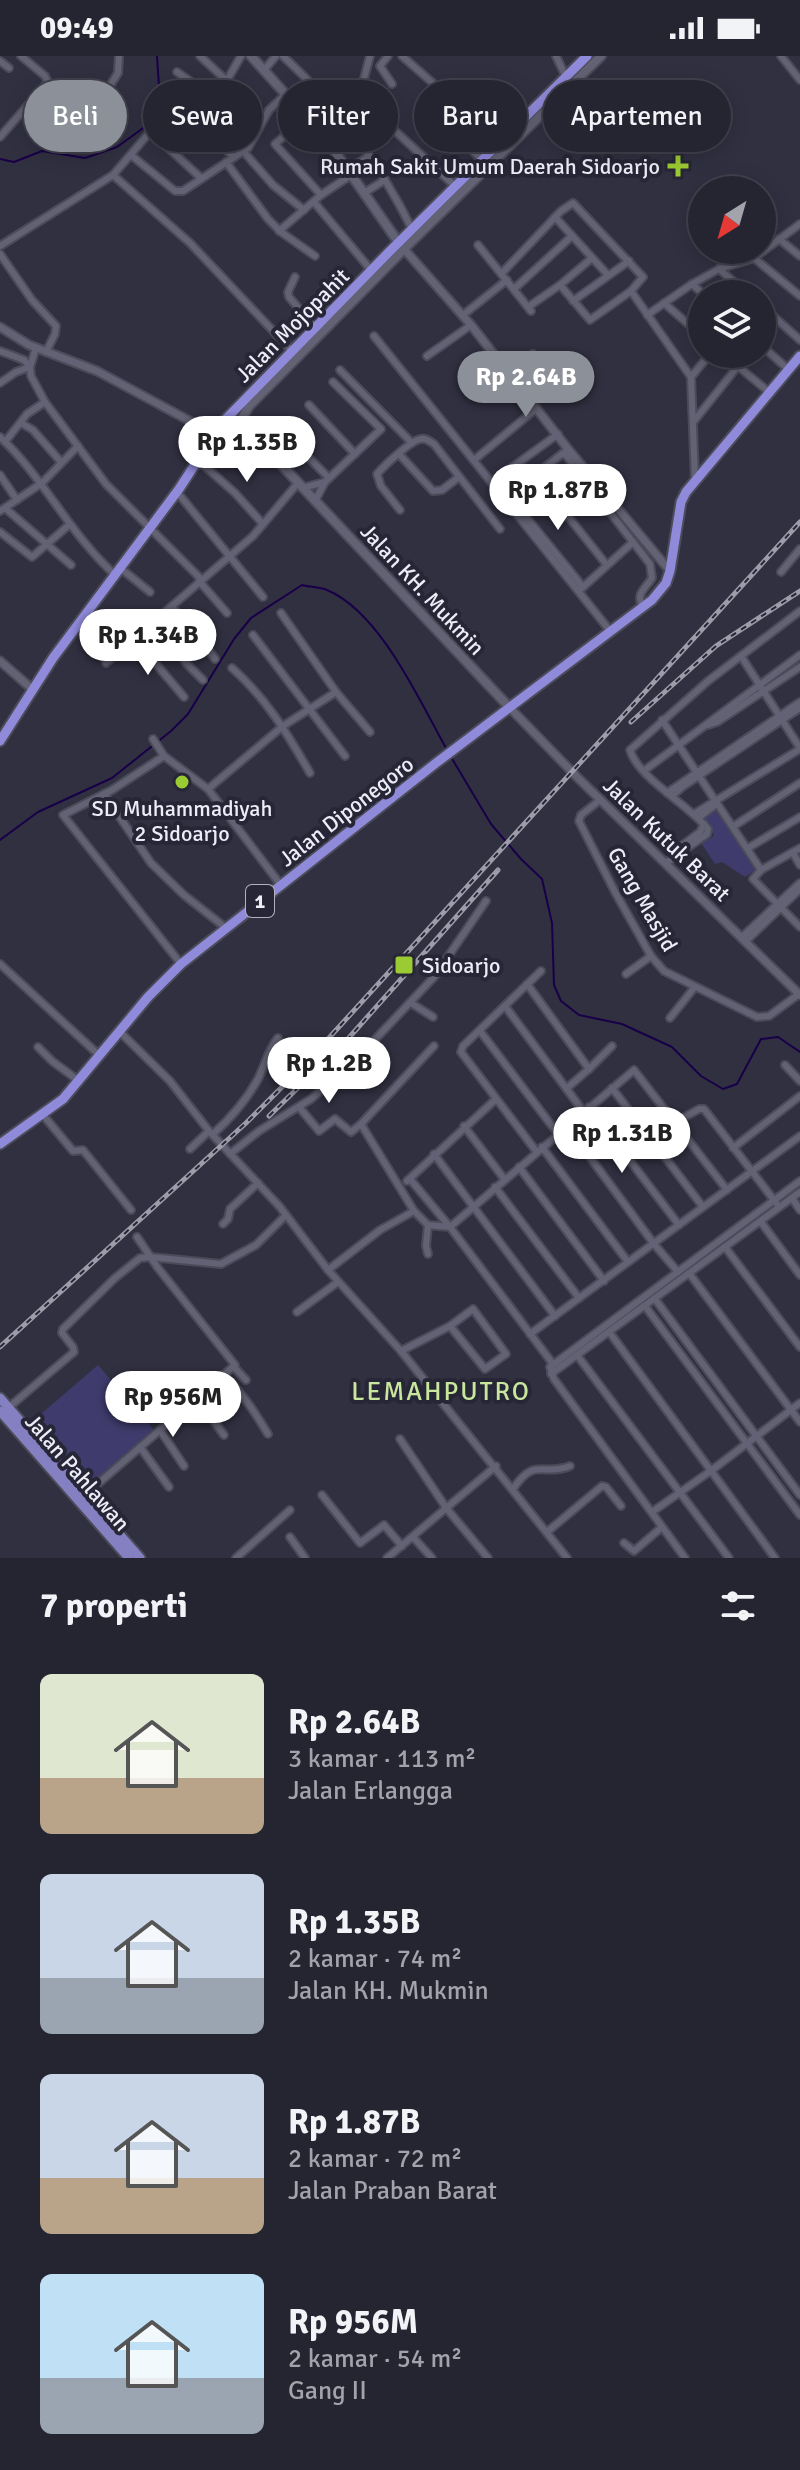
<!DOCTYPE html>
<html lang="id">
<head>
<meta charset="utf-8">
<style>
  :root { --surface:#252431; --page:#2d2c39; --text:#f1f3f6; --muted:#a3a4ab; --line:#42414d; --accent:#8c9099 }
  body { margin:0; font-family:Signika,sans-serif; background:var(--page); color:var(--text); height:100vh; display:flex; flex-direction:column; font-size:30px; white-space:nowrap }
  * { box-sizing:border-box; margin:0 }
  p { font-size:26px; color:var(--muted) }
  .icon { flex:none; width:44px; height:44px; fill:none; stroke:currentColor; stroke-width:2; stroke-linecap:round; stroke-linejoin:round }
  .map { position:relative; height:1502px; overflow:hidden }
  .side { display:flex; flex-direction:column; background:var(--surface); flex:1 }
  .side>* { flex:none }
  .hud { position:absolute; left:24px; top:24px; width:752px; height:72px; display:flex; gap:16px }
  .needle { width:52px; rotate:217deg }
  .buttons { position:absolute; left:688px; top:120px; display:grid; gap:16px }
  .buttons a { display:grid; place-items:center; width:88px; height:88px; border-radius:50%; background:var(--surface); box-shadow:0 4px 20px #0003,0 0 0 2px var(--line); font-size:40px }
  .price { position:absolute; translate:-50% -68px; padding:0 18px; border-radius:28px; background:#fff; color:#222; font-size:26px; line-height:52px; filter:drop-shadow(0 2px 4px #0008) }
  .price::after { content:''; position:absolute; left:50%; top:48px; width:24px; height:18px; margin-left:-12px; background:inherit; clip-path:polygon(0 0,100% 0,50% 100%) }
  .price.selected { background:var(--accent); color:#fff }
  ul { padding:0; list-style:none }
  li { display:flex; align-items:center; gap:24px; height:200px; padding:0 40px }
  li span { display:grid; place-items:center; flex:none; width:224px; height:160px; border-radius:12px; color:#555 }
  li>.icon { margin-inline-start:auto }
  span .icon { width:96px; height:96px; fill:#fffc; stroke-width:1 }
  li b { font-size:34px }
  h2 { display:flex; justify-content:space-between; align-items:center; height:96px; padding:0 40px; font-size:34px }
  .pill { padding:0 28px; border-radius:36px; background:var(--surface); box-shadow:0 4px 20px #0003,0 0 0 2px var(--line); font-size:28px; line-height:72px }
  .pill.selected { background:var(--accent); color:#fff }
  .status { display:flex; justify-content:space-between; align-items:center; height:56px; padding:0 40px; background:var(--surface); direction:ltr }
  .status svg { height:22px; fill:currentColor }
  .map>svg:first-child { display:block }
</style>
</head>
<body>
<div class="status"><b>09:49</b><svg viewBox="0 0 49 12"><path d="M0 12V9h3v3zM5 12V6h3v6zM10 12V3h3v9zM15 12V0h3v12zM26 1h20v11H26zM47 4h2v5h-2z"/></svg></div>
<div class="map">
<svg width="800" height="1502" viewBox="0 0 800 1502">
  <rect width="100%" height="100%" fill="#313041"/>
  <g fill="#3f3b6c">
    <polygon points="717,752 758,812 745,821 722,806 715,808 701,787 714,780 704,761"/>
    <polygon points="98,1309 154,1374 92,1428 34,1364"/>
  </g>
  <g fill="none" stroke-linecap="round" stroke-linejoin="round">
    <g stroke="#180048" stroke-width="2">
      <polyline points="0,103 14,106 42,95 85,102 117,91 157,62 160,46 157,0"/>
      <polyline points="451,701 491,768 521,803 542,823 552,867 554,929 561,945 579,959 622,968 672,991 701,1020 723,1033 737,1028 761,983 778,981 800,996"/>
      <path d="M 0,784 L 38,756 L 112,722 L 171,675 L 188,658 L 234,583 L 251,562 L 302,529 C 309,531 319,531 327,534 C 380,556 419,644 446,692"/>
    </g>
    <g stroke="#4c4b59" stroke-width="10">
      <g id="minor">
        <polyline points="200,0 227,25"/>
        <path d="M 283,0 C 336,49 380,108 412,173"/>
        <polyline points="388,0 380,10 392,28"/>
        <polyline points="402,0 435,29 447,46 443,58 444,66 482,104"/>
        <polyline points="556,0 566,21"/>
        <polyline points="781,0 800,24"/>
        <polyline points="0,5 9,12"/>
        <polyline points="264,14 276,0"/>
        <polyline points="177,16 216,43"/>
        <polyline points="361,34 370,0"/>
        <polyline points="106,36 118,17 119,0"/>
        <polyline points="295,47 314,31"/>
        <polyline points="306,61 275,88 321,139"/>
        <polyline points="381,62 455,130"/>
        <polyline points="199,67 211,52 241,0"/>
        <polyline points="151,76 201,122"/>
        <polyline points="0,81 48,26 45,20 21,0"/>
        <polyline points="243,95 273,129 304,154"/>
        <polyline points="131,99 175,135 183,135 248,92 269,54 286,38"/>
        <polyline points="226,106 268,163 281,176 315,200"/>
        <polyline points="348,114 369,100"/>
        <polyline points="113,119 190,187 293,296"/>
        <polyline points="364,137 385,124"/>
        <polyline points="314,146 371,214"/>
        <polyline points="555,161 607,218"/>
        <polyline points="279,175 321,139 351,119"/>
        <polyline points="779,183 800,200"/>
        <polyline points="478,189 531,255"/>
        <polyline points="0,190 113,119 175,47 234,101"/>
        <polyline points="0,198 32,244 56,270 55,278 46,296"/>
        <polyline points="754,202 800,240"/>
        <polyline points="719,213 748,238"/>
        <polyline points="502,217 561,155 573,147 643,221 631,235 590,264 560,229"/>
        <polyline points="295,221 288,236 289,241 316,272"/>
        <polyline points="692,228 703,238"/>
        <polyline points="514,233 572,180"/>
        <polyline points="631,235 691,321 695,424"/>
        <polyline points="573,245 629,205"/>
        <polyline points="664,247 702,280"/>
        <polyline points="762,250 800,284"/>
        <polyline points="528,251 560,229 592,202"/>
        <polyline points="463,259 507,224"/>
        <polyline points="647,259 692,228 719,213 754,202 800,168"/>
        <polyline points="374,280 611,576"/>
        <polyline points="762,290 788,313"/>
        <polyline points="36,292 30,311 31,320 45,346 106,428 201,523"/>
        <polyline points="0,295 24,304 30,311"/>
        <polyline points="723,298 769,336"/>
        <polyline points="427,300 471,269"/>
        <polyline points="340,314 412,387"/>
        <polyline points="510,317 533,298"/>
        <polyline points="691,321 710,298"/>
        <polyline points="0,327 16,316 30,311"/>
        <polyline points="309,349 355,398"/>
        <polyline points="694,365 738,310"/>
        <polyline points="21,367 33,374 61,406"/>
        <path d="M 0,381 C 44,422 69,477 114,518"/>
        <polyline points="291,384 329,422"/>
        <polyline points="5,386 27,358 45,346"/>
        <path d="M 564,397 L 650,508 L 652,522 C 645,533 635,538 643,551"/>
        <polyline points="399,398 433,435 442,434 459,421"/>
        <polyline points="474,404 537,352"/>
        <polyline points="200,406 235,437 263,468"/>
        <polyline points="0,419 17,444"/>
        <polyline points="535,419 567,394"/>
        <polyline points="492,426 558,378"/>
        <polyline points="302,432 325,426"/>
        <polyline points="177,436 263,541"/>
        <polyline points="509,440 583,531"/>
        <polyline points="505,444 535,419 606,508"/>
        <polyline points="315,445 325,426 381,373 333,326"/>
        <polyline points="5,452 71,509"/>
        <path d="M 400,454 L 381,430 L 377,418 C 384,410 411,384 421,383 C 426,382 429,385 434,388 L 500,473"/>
        <polyline points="0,455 42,427 78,390"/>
        <polyline points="0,476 32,501 69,469"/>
        <polyline points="119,511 150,536"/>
        <polyline points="781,516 800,493"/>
        <polyline points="199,525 227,557"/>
        <polyline points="582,532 633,486"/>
        <polyline points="172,551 195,575 215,603"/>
        <polyline points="281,557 336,636 370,676"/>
        <polyline points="158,563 186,607 203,624"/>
        <polyline points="253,579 345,700"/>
        <polyline points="134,582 184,641"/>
        <polyline points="741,600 800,692"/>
        <polyline points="106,607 253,480 298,427"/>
        <path d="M 232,612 C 266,642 287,677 310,717"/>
        <polyline points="662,664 761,814 753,823 800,871"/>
        <polyline points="708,669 717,666 800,611"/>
        <polyline points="153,683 164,700 208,733 280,828"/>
        <polyline points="164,700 112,734 63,759 181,908"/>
        <polyline points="645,714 800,599"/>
        <polyline points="208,733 283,670 336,636"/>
        <polyline points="667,737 800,646"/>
        <polyline points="104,738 151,807 184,839 226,872"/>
        <polyline points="672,740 682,731 800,652"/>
        <polyline points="600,744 581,759 579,765 615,836 651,900 664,915 757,961 769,960 799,938"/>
        <polyline points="694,758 800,693"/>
        <polyline points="698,762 715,749"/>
        <polyline points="734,770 800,727"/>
        <polyline points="748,792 800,761"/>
        <polyline points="675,795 700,776 704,768"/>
        <polyline points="793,797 800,809"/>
        <path d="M 666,807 L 707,778 L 708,773 C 688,748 639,723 630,694 L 708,625 L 800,555"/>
        <polyline points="761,814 800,792"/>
        <polyline points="742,881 800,827"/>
        <polyline points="746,885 800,833"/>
        <polyline points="0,908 100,1000"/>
        <polyline points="626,918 651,900"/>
        <polyline points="527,928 589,1013 567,1032"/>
        <polyline points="411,947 433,961"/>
        <polyline points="505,950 583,1055"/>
        <polyline points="670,962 694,932"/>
        <polyline points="480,975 558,1078"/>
        <polyline points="120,976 170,1025 209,1075 280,1151 328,1214 401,1295 567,1502"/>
        <polyline points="434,990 361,1068 414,1155 428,1169 450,1171 634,1014 727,1134"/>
        <polyline points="38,991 52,1005 79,1025"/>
        <polyline points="785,1009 800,1025"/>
        <polyline points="589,1013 612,990"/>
        <polyline points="612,1032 703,1151"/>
        <polyline points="299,1051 319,1075 335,1063 351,1076 361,1068"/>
        <polyline points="589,1051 679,1169"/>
        <polyline points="43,1059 73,1095 83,1094 131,1154"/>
        <polyline points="676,1066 699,1053 704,1053 777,1148"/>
        <polyline points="464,1070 505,1124"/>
        <polyline points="567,1070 654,1188 678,1216"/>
        <path d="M 213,1078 C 231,1062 246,1045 258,1023 C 265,1009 268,994 278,982"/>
        <polyline points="542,1091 628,1206"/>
        <polyline points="733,1092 800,1040"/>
        <polyline points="190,1093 209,1075"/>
        <polyline points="536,1095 461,996 463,990 541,915"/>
        <polyline points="230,1098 259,1075 311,1043 350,1010 434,921 486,845"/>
        <polyline points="434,1098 555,1260"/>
        <polyline points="519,1111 604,1225"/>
        <polyline points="410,1123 450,1171 553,1308"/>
        <polyline points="407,1125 496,1043"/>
        <polyline points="495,1131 579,1242"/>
        <polyline points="792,1142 800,1154"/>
        <polyline points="761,1166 800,1219"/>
        <polyline points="223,1168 228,1163 230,1153 258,1127"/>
        <polyline points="428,1169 426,1190 428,1198"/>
        <polyline points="725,1191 800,1291"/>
        <polyline points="328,1214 380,1174 414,1155"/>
        <polyline points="689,1217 800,1366"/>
        <polyline points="655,1243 800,1439"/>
        <polyline points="645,1250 800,1459"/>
        <polyline points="297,1256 338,1226"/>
        <polyline points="610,1277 775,1502"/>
        <polyline points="530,1278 800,1080"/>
        <polyline points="401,1295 450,1270 473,1253 506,1298 485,1313 450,1270"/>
        <polyline points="577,1299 729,1502"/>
        <polyline points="234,1311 246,1324"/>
        <polyline points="551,1318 800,1136"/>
        <path d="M 221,1323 L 227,1329 L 231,1327 C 246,1342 257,1360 268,1378"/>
        <polyline points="198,1343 224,1379"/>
        <polyline points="8,1352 74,1296 73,1291 62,1277 63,1273 115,1222 140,1202 150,1201 221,1208 256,1189 286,1159"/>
        <polyline points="160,1374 184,1410"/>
        <polyline points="400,1383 447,1453 488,1502"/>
        <polyline points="140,1391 169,1431"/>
        <path d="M 513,1433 C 535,1400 543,1421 570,1410"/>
        <polyline points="85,1439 235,1309 158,1212 137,1181"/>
        <polyline points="322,1439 360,1487 384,1469 402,1490"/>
        <polyline points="652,1456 712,1414 800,1347"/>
        <polyline points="547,1476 602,1430 606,1431 621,1450"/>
        <polyline points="290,1481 305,1502"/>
        <polyline points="413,1481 432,1502"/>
        <polyline points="624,1487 634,1495 662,1471"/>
        <polyline points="236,1502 290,1454"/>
        <polyline points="387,1502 496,1410"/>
        <polyline points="685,1502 554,1323 550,1311 800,1125"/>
      </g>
    </g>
    <g stroke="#4c4b59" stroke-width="11">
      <g id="tertiary">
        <polyline points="404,193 471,269 568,393 670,515"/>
        <polyline points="0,271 29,289 97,315 214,378"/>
        <polyline points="0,605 32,633"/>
        <polyline points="510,652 576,720 800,939"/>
      </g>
    </g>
    <g stroke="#4c4b59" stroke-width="12">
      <g id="secondary">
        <polyline points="251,0 327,84 401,190"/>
        <polyline points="244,369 243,361 249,350 410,187 601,0"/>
        <polyline points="244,369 510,652"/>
        <polyline points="199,408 230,371 237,368 244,369"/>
      </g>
    </g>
    <g stroke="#4c4b59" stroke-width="13">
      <g id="primary">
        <polyline points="0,1342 140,1502"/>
        <polyline points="0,1355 129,1502"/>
      </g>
    </g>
    <g stroke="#4c4b59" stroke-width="13">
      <g id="trunk">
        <polyline points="0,685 53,602 179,433 222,367 388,197 587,0"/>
        <polyline points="0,1088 63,1043 148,941 181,908 436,707 652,544 666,527 670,515 681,446 686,436 800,300"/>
      </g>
    </g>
    <use href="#minor" stroke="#626274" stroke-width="6"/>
    <use href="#tertiary" stroke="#626274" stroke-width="7"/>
    <use href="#secondary" stroke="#626274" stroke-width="8"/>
    <use href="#primary" stroke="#8480c1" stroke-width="9"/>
    <use href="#trunk" stroke="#908ada" stroke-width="9"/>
    <g stroke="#9d9daa" stroke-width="5">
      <g id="rail">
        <polyline points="631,666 716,590 800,535"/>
        <polyline points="269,1060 346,985 498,814"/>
        <polyline points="0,1291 246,1067 306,1007 800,466"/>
      </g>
    </g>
    <use href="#rail" stroke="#272636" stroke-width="2" stroke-dasharray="6" stroke-linecap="butt"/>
  </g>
  <g fill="#9bcb32" stroke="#272636" stroke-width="3">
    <path d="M674 98h8v8h8v8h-8v8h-8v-8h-8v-8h8z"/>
    <circle cx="182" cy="726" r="8"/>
    <rect x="394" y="899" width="20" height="20" rx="4"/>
  </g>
  <g text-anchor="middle" stroke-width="8" stroke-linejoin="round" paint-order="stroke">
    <rect fill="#272636" stroke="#b2b1be" stroke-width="2" x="246" y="829" width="28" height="32" rx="6"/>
    <g font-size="20" font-weight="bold" fill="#ededf8">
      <text x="260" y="852">1</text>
    </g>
    <g font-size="22" fill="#ededf8" stroke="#272636" text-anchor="end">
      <text x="660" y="118">Rumah Sakit Umum Daerah Sidoarjo</text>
      <text x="182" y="760" text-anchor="middle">SD Muhammadiyah<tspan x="182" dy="25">2 Sidoarjo</tspan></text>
      <text x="422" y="917" text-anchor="start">Sidoarjo</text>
    </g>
    <g font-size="22" fill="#ededf8" stroke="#272636">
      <text transform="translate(292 269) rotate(-45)" y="8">Jalan Mojopahit</text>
      <text transform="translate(423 533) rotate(47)" y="8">Jalan KH. Mukmin</text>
      <text transform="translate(346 755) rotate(-38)" y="8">Jalan Diponegoro</text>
      <text transform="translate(667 783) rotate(44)" y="8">Jalan Kutuk Barat</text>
      <text transform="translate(643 843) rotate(60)" y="8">Gang Masjid</text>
      <text transform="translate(78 1416) rotate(49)" y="8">Jalan Pahlawan</text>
    </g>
    <g font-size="26" letter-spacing="2" fill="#c9e69d" stroke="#272636">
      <text x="441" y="1344">LEMAHPUTRO</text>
    </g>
  </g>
</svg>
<div class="buttons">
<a><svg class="needle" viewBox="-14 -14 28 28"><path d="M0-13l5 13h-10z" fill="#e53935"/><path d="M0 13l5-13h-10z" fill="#a3a4ab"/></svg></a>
<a><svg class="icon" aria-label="layers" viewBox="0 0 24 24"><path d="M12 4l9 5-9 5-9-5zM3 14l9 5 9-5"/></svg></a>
</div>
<b class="price selected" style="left:526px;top:363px">Rp 2.64B</b>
<b class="price" style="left:247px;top:428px">Rp 1.35B</b>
<b class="price" style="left:558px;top:476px">Rp 1.87B</b>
<b class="price" style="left:148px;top:621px">Rp 1.34B</b>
<b class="price" style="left:329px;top:1049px">Rp 1.2B</b>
<b class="price" style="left:622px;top:1119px">Rp 1.31B</b>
<b class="price" style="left:173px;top:1383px">Rp 956M</b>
<div class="hud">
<a class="pill selected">Beli</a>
<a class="pill">Sewa</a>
<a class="pill">Filter</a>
<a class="pill">Baru</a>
<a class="pill">Apartemen</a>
</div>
</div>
<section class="side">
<h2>7 properti<svg class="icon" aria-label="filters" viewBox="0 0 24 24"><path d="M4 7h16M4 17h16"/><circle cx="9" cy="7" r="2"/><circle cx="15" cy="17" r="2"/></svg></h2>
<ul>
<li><span style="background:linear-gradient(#dfe7d0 65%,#b9a48a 0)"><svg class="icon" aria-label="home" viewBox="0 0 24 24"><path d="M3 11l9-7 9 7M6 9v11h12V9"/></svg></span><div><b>Rp 2.64B</b><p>3 kamar · 113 m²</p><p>Jalan Erlangga</p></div></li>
<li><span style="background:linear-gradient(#c9d6e8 65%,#9aa5b1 0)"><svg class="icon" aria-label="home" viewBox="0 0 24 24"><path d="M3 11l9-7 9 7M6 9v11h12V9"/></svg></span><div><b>Rp 1.35B</b><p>2 kamar · 74 m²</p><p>Jalan KH. Mukmin</p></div></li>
<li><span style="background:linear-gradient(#c9d6e8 65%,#b9a48a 0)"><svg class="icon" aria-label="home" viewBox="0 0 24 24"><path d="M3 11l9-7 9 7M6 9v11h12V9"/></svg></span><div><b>Rp 1.87B</b><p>2 kamar · 72 m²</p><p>Jalan Praban Barat</p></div></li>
<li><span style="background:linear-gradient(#bfe0f5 65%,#9aa5b1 0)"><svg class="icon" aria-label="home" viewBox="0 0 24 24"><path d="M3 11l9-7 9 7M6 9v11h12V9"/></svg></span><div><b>Rp 956M</b><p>2 kamar · 54 m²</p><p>Gang II</p></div></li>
</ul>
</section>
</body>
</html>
